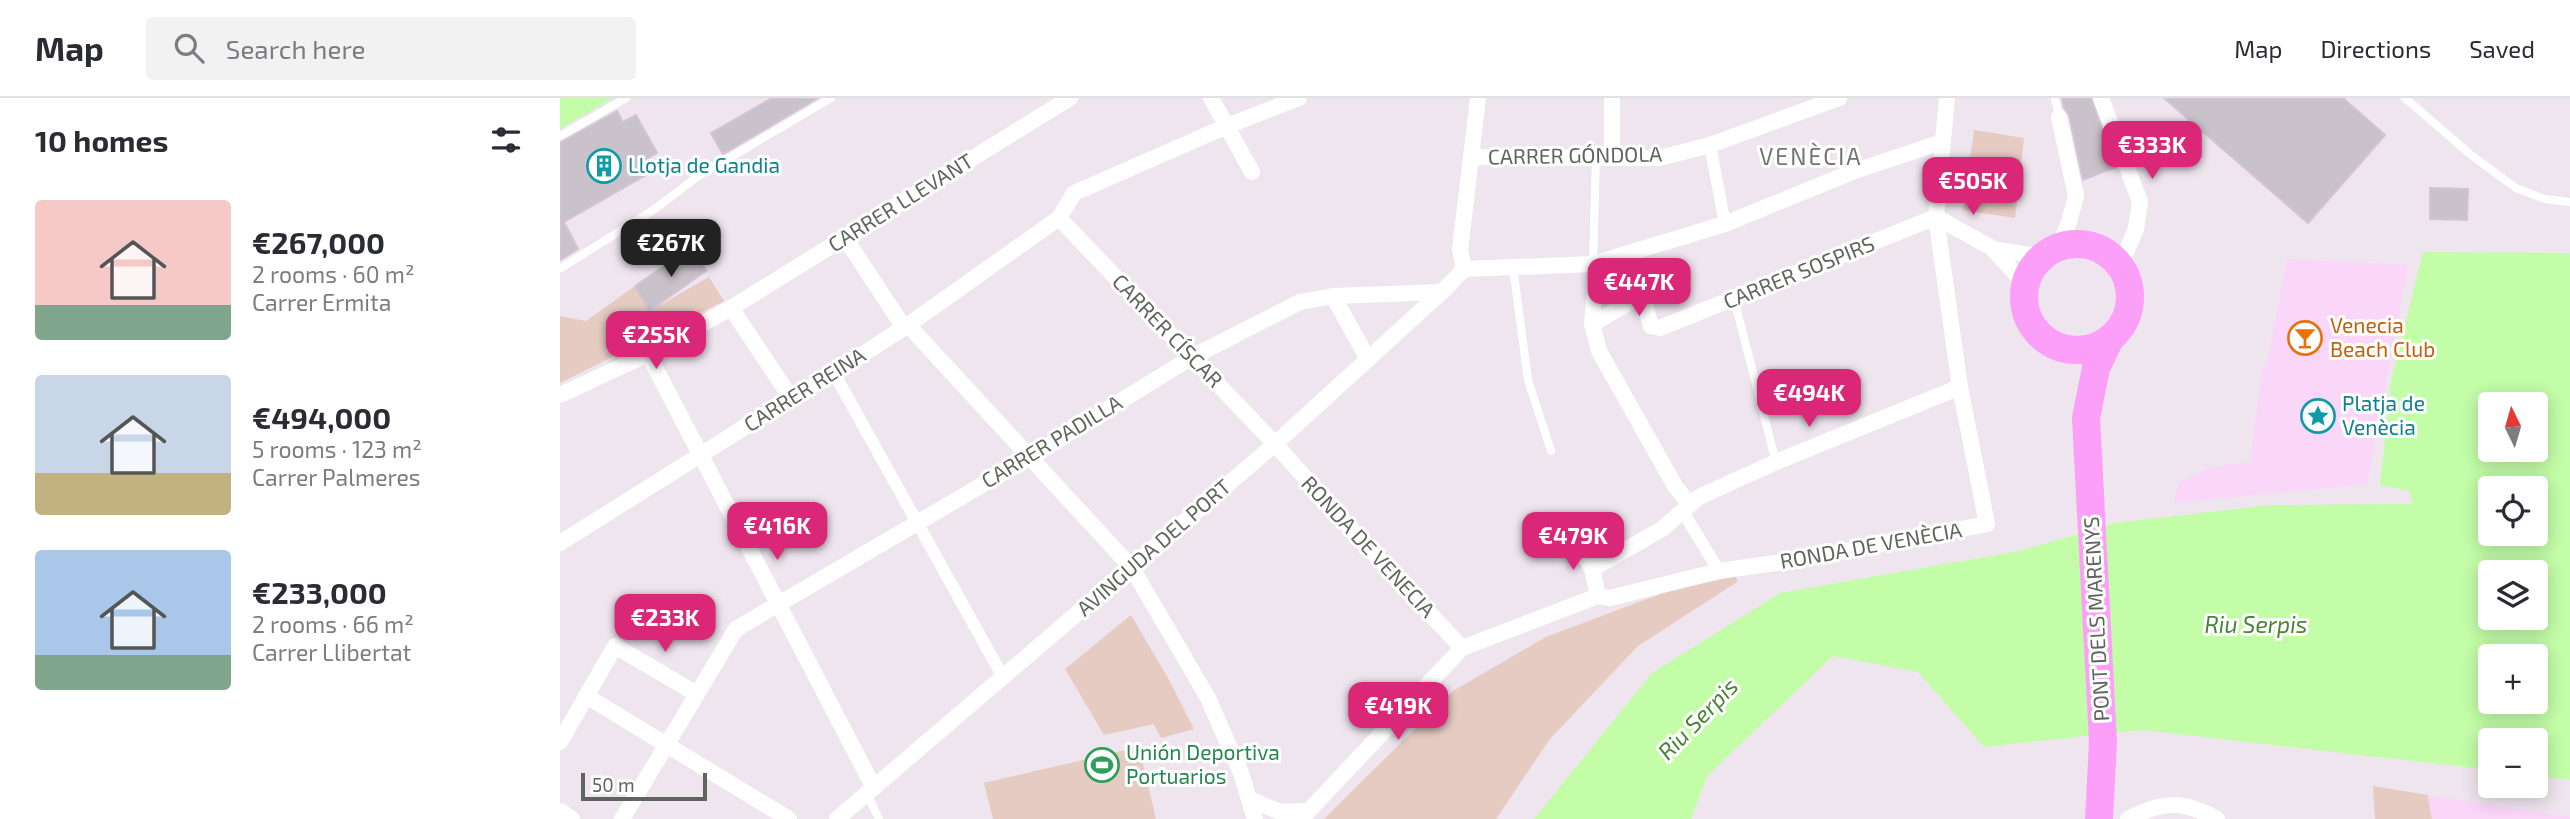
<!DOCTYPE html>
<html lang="en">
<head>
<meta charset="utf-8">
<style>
  :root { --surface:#fff; --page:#f2f2f3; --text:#2b2b33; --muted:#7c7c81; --line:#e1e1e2; --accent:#db2777 }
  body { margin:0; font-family:"Exo 2",sans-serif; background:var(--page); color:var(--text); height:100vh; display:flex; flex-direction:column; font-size:26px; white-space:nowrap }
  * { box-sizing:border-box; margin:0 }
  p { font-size:23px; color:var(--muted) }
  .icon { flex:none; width:38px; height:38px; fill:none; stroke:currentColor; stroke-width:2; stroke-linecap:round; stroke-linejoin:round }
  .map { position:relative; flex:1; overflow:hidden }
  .panel { display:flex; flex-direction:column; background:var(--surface); width:560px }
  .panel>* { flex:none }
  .needle { width:46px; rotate:355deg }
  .fabs { position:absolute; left:1918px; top:294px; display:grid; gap:14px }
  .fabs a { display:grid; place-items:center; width:70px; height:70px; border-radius:7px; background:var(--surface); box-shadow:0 4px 18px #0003; font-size:35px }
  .scale { position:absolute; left:21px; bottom:18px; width:126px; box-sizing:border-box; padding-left:7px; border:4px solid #5f655d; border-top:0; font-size:19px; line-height:24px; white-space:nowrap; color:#5f655d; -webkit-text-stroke:5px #fff; paint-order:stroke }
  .price { position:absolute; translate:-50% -60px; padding:0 16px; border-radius:14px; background:var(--accent); color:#fff; font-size:23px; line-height:46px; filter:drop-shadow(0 2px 4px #0008) }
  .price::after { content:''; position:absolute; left:50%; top:42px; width:21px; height:16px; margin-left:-10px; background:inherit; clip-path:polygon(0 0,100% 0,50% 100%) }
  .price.selected { background:#222; color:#fff }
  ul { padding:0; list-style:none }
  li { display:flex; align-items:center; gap:21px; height:175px; padding:0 35px }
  li span { display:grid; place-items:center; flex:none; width:196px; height:140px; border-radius:7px; color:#555 }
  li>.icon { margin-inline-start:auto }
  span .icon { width:84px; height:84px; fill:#fffc; stroke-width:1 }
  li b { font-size:30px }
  h2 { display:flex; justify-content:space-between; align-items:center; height:84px; padding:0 35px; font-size:30px }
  header { display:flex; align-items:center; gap:42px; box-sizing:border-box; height:98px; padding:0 35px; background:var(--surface); border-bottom:2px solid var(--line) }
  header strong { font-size:33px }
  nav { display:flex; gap:38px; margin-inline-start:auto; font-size:24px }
  .search { width:490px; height:63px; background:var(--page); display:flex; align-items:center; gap:18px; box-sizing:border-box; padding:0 24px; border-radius:7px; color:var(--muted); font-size:26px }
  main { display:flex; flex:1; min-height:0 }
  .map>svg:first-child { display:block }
</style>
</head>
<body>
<header>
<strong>Map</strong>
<div class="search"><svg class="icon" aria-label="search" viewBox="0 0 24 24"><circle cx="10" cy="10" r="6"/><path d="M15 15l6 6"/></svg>Search here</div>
<nav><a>Map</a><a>Directions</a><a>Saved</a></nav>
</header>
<main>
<section class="panel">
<h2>10 homes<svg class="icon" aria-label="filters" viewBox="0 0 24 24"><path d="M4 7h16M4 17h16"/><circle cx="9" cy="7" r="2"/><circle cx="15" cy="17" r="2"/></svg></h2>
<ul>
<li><span style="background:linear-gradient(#f6c9c9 75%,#7fa58c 0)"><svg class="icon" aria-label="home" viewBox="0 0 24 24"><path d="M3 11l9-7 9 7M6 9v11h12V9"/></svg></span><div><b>€267,000</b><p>2 rooms · 60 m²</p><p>Carrer Ermita</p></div></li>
<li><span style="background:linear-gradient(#c9d6e8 70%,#c2b280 0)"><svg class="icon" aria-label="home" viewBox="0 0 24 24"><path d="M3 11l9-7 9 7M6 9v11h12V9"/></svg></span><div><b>€494,000</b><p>5 rooms · 123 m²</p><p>Carrer Palmeres</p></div></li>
<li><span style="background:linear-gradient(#a9c7e8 75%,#7fa58c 0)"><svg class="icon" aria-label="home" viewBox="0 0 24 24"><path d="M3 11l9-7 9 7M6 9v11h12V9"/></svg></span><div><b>€233,000</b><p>2 rooms · 66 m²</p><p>Carrer Llibertat</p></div></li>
</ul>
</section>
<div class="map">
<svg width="2010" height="721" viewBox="0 0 2010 721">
  <rect width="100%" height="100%" fill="#efe5ef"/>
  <g fill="#e6cbc3">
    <polygon points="1414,32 1464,40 1455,120 1403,112"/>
    <polygon points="149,179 164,203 0,285 0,218 26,223 75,188 89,213"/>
    <polygon points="1176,478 1177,484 1078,548 989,642 936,721 764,721 893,593 986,539 1108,493"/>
    <polygon points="571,517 608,580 634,631 601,640 594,626 544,637 505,571"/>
    <polygon points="579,649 596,721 433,721 424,685"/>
    <polygon points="1813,688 1868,697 1872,721 1815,721"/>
  </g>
  <g fill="#fad6f9">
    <polygon points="1727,161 1848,167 1807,386 1614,405 1619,384 1654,369 1690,364 1702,272 1708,261"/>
    <polygon points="1868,697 2010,719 2010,721 1872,721"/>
  </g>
  <g fill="#c3fda8" fill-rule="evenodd">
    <polygon points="0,0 53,0 0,31"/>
    <path d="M 1863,154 L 2010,155 L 2010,682 L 1976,678 L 1976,642 L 1930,642 L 1930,672 L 1583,632 L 1424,649 L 1358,574 L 1273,558 L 1147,678 L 1131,721 L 974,721 L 1092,575 L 1220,495 L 1459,453 L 1555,425 L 1709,407 L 1852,406 L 1850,393 L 1820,387 L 1831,284 ZM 1930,306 L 1976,306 L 1976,352 L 1930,352 ZM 1930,390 L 1976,390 L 1976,436 L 1930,436 ZM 1930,474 L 1976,474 L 1976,520 L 1930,520 ZM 1930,558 L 1976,558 L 1976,604 L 1930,604 Z"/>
  </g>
  <polygon fill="#efe5ef" points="1844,662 1930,672 1930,676 1823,663"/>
  <g fill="#cac2ca" stroke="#d3c4d4" stroke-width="2">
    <polygon points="212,0 258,0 163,56 151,35"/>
    <polygon points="1502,0 1531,0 1556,69 1523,82 1509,17 1504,10"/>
    <polygon points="1604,0 1783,0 1825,37 1748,125"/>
    <polygon points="57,13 63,24 76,17 97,55 85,62 91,74 4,124 18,151 0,162 0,45"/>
    <polygon points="1870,90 1908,91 1907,122 1870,121"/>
    <polygon points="133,148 146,173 89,213 75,188"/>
  </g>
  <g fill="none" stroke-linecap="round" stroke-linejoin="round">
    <g stroke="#fff" stroke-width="8">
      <polyline points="1495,0 1499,19"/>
      <polyline points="1845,0 1911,57 1956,90 1985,101 2010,104"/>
      <polyline points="0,38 66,0"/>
      <polyline points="1033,166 1036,60"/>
      <polyline points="953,169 968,282 991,353"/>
      <polyline points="1,170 92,113 137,79 271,0"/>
      <polyline points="1174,201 1216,364"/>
      <polyline points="307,696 319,721"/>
    </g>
    <g stroke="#fff" stroke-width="12">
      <polyline points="1150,47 1165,126"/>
      <polyline points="274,275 443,579"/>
      <polyline points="1123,414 1159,473"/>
    </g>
    <g stroke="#fff" stroke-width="16">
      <polyline points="651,0 692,74"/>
      <polyline points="1052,0 1052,60"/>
      <polyline points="1541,0 1580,104 1576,131 1560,168"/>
      <polyline points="911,59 1100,60 1150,47 1279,0"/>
      <polyline points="1376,119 1432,150 1465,186"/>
      <polyline points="499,120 715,346 790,430 902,550"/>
      <polyline points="285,140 341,225 348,227 572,470 648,600 681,675 695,721"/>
      <polyline points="1498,150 1509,124 1516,98 1499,19"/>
      <polyline points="1433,151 1483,159"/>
      <polyline points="1069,155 1165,126 1292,74 1382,44"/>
      <polyline points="904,171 1033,166 1069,155 1082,197 1032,226 1037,165"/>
      <polyline points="904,171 900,152 918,0"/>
      <polyline points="1082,197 1091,228 1100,230 1376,119"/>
      <polyline points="773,198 808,261"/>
      <polyline points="171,210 231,300"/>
      <polyline points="1032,226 1039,253 1115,388 1130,407"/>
      <polyline points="88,256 314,690"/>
      <polyline points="0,297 88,256 171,210 510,0"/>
      <polyline points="1015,440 1032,471 1038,498"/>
      <polyline points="0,445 231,300 274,275 348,227 499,120 514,95 667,28 739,0"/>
      <polyline points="1032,471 1102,431 1139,399 1216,364 1400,289"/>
      <polyline points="26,598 229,721"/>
      <polyline points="0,644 55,548 137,596"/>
      <polyline points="689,701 720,714 748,713"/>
      <polyline points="0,713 12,721"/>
      <polyline points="62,721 176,531 470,359 632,259 740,204 773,198 882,194"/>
      <polyline points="277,721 715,346 888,188 904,171"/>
      <polyline points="741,721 902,550 1038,498 1050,500 1159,473 1237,462 1427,426 1400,289 1376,119 1387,0"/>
      <path d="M 1568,721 C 1602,703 1623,702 1657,721"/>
    </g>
    <g stroke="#fc9ff8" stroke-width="28">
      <circle cx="1517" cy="199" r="53"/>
      <polyline points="1539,721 1543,644 1526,320 1536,270 1550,241"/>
    </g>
  </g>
  <defs>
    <g id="building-ring" transform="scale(1.75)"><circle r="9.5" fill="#fff" stroke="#0f9aa8" stroke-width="1.5"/><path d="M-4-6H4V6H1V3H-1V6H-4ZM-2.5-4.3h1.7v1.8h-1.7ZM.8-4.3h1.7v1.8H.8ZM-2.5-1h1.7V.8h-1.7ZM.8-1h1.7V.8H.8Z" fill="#0f9aa8"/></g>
    <g id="bar-ring" transform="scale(1.75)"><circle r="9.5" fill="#fff" stroke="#e8710a" stroke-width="1.5"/><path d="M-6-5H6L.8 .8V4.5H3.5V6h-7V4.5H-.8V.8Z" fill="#e8710a"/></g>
    <g id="sight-ring" transform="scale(1.75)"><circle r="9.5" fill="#fff" stroke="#0f9aa8" stroke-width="1.5"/><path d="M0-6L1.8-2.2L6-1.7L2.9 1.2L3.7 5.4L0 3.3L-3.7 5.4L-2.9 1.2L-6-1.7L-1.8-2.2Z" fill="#0f9aa8"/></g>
    <g id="stadium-ring" transform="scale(1.75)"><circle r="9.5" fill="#fff" stroke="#2e9e5b" stroke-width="1.5"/><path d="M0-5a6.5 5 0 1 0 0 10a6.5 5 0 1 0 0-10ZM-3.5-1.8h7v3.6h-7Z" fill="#2e9e5b"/></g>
  </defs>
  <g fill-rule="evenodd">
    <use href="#building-ring" x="44" y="68"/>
    <use href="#bar-ring" x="1745" y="240"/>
    <use href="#sight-ring" x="1758" y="318"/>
    <use href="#stadium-ring" x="542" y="667"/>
  </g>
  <g text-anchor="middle" stroke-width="6" stroke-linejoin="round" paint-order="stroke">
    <g font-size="21" fill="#5f655d" stroke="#fff">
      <text transform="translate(1015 58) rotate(-1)" y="7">CARRER GÓNDOLA</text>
      <text transform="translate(341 105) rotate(-32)" y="7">CARRER LLEVANT</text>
      <text transform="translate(1239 175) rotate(-22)" y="7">CARRER SOSPIRS</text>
      <text transform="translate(607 233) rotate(46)" y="7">CARRER CÍSCAR</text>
      <text transform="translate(245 292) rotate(-32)" y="7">CARRER REINA</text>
      <text transform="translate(492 344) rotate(-31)" y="7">CARRER PADILLA</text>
      <text transform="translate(1311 448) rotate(-10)" y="7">RONDA DE VENÈCIA</text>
      <text transform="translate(808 449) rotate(47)" y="7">RONDA DE VENECIA</text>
      <text transform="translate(594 450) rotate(-41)" y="7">AVINGUDA DEL PORT</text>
      <text transform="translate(1537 521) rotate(-93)" y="7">PONT DELS MARENYS</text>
    </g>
    <g font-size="21" fill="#0d838f" stroke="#fff" text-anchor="start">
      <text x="68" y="75">Llotja de Gandia</text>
      <text x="1782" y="313">Platja de<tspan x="1782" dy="24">Venècia</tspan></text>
    </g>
    <g font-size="21" fill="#c56008" stroke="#fff" text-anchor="start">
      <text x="1770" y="235">Venecia<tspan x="1770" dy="24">Beach Club</tspan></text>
    </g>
    <g font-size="21" fill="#27864d" stroke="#fff" text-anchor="start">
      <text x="566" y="662">Unión Deportiva<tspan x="566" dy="24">Portuarios</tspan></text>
    </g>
    <g font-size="23" letter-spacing="2" fill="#70776e" stroke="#fff">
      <text x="1251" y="67">VENÈCIA</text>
    </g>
    <g font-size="23" font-style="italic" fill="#488336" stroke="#fff">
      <text x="1696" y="535">Riu Serpis</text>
      <text transform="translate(1138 621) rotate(-46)" y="8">Riu Serpis</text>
    </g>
  </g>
</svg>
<div class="fabs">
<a><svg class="needle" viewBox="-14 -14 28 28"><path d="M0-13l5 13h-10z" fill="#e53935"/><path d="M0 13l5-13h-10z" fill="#7c7c81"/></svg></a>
<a><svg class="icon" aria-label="locate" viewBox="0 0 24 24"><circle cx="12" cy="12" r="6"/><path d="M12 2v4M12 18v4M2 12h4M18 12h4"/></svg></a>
<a><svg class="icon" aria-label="layers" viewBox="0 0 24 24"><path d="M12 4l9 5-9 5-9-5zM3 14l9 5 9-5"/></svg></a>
<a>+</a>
<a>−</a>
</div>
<div class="scale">50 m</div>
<b class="price" style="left:1592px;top:83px">€333K</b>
<b class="price" style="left:1413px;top:119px">€505K</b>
<b class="price selected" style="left:111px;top:181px">€267K</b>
<b class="price" style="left:1079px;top:220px">€447K</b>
<b class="price" style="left:96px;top:273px">€255K</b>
<b class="price" style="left:1249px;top:331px">€494K</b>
<b class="price" style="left:217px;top:464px">€416K</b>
<b class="price" style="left:1013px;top:474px">€479K</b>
<b class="price" style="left:105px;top:556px">€233K</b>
<b class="price" style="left:838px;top:644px">€419K</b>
</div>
</main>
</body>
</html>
